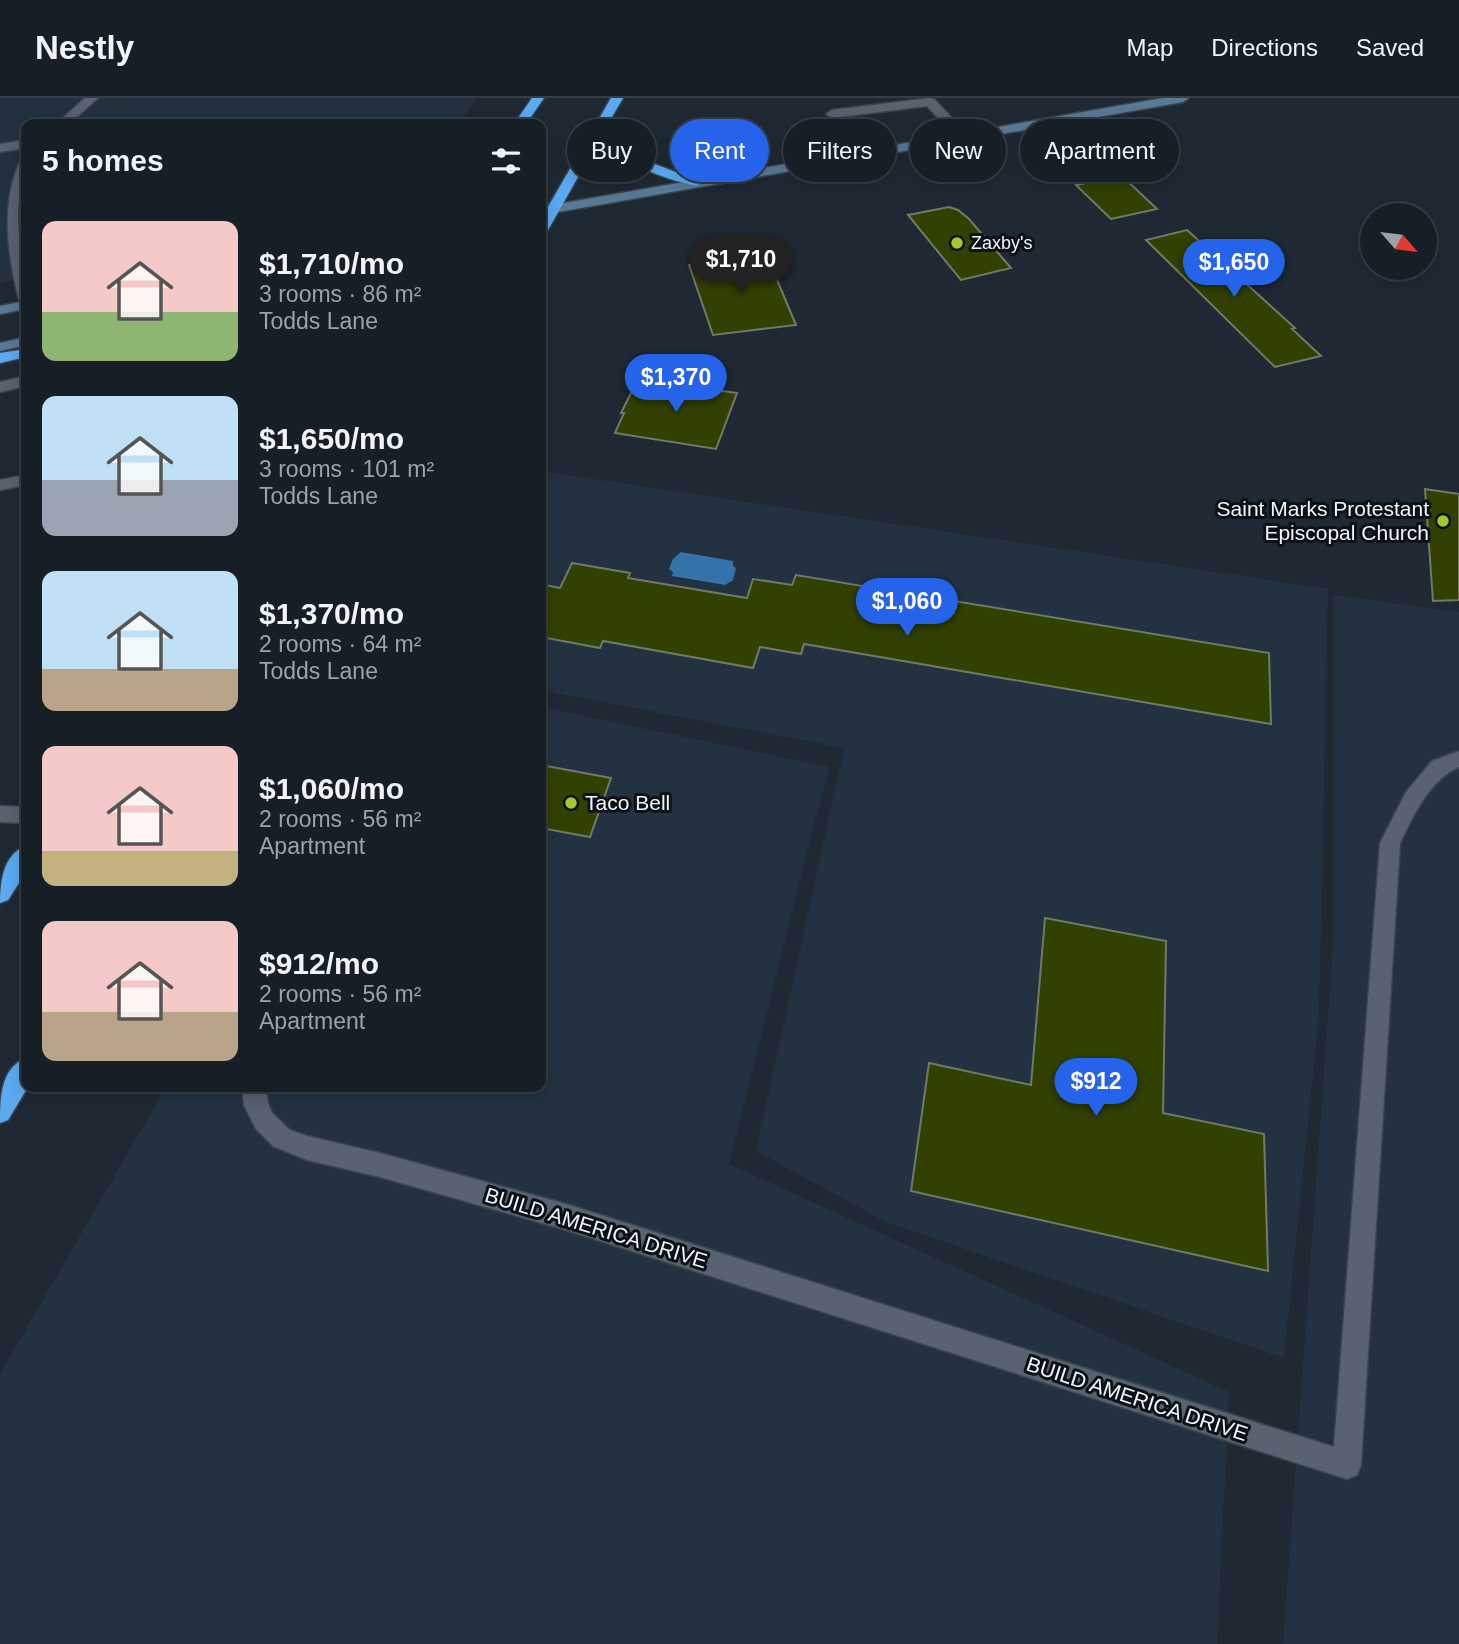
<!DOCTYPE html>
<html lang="en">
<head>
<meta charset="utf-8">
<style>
  :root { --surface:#171f26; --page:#242c32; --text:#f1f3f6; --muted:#9ea2a7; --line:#363d43; --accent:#2563eb }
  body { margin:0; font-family:Helvetica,sans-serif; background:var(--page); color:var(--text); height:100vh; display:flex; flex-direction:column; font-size:26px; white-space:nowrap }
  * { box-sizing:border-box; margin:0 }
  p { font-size:23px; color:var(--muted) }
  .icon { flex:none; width:38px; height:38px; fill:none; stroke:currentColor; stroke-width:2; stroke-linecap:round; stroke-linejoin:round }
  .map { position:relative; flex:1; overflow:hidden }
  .details { position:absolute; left:21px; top:21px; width:525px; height:973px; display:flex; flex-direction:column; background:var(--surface); border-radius:14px; box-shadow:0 4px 18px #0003,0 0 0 2px var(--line) }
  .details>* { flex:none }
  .guide { position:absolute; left:567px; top:21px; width:665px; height:63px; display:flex; gap:14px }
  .needle { width:46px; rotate:118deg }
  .fabs { position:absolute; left:1360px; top:105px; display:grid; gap:14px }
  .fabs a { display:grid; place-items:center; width:77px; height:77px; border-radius:50%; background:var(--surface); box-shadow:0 4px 18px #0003,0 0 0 2px var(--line); font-size:35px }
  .price { position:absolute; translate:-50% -60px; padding:0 16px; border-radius:24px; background:var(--accent); color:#fff; font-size:23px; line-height:46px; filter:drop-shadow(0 2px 4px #0008) }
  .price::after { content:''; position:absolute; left:50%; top:42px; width:21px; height:16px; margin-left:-10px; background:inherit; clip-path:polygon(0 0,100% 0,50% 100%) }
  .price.active { background:#222; color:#fff }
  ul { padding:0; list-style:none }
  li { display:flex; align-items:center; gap:21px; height:175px; padding:0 21px }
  li span { display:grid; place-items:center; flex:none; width:196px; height:140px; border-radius:14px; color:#555 }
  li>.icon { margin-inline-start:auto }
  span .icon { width:84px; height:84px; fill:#fffc; stroke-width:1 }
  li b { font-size:30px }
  h2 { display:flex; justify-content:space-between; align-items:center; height:84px; padding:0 21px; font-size:30px }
  .tag { padding:0 24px; border-radius:32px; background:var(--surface); box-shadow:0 4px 18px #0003,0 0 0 2px var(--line); font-size:24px; line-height:63px }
  .tag.active { background:var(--accent); color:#fff }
  header { display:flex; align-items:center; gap:42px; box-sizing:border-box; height:98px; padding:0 35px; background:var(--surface); border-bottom:2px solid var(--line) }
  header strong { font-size:33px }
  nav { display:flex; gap:38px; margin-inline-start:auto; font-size:24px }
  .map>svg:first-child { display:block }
</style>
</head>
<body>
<header>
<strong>Nestly</strong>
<nav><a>Map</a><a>Directions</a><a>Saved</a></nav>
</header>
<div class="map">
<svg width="1459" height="1546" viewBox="0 0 1459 1546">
  <rect width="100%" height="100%" fill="#1f2933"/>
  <g fill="#233241">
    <polygon points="0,0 477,0 458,26 26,26 26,180 0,185"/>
    <polygon points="541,373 1328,491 1319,916 1284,1260 886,1124 756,1053 844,650 541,592"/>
    <polygon points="1334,497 1459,514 1459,1546 1283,1546 1334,834"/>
    <polygon points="541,609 829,669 729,1066 1229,1294 1217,1546 0,1546 0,1276 166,989 541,989"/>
  </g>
  <polygon fill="#3373aa" points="681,454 733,463 733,468 736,470 733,482 725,487 672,478 673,474 669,471 673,461"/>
  <g fill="#324100" stroke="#737869" stroke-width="2">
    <polygon points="1122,78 1157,111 1111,121 1076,87"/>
    <polygon points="949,109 958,112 969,121 1011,170 961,182 908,117"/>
    <polygon points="1187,132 1295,230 1292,231 1321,258 1275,269 1146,142"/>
    <polygon points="767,158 796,227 713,237 689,167"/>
    <polygon points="638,281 737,295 716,351 615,335 624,315 621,315"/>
    <polygon points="1425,391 1459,396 1459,502 1433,503"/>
    <polygon points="572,465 630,475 628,480 747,500 753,481 792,487 796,477 1269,555 1271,626 804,546 801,556 760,549 753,570 603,543 600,550 541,539 541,486 560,490"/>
    <polygon points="541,667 611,680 590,739 541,730"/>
    <polygon points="1045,820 1166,843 1163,1015 1264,1036 1268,1173 911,1093 929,965 1031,987"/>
  </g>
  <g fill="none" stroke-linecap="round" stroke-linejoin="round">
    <g stroke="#3b444d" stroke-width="3">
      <g id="lane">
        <polygon points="85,0 98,0 69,26 56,26"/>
        <polygon points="930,0 934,1 966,35 966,41 958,41 927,8 832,20 826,16 832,12"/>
        <polygon points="26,42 26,50 0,54 0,46"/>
        <path d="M 26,58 C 27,77 19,94 18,113 C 17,144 27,175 26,206 L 19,202 C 7,155 0,104 22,59 Z"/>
        <polygon points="26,278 26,288 0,294 0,284"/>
        <polygon points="26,377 26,387 0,392 0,382"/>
        <path d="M 1459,653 L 1459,669 C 1429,682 1414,717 1400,745 L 1361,1367 L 1357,1377 L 1347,1381 L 566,1132 L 380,1079 L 307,1062 L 273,1048 L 256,1031 L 244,1007 L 242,989 L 266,989 L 268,1005 L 272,1015 L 290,1032 L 307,1038 L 380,1055 L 566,1106 L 1334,1349 L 1380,745 L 1406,694 L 1432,663 Z"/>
        <polygon points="0,708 26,709 26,725 0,724"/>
      </g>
    </g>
    <g stroke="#3b444d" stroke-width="3">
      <g id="secondary">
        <polygon points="1163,0 1189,0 1183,4 541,117 541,109"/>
        <polygon points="26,203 26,211 0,216 0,208"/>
        <polygon points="26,239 26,247 0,253 0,245"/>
      </g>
    </g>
    <g stroke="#3b444d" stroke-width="3">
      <g id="highway">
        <polygon points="532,0 544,0 526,26 514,26"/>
        <path d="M 611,0 L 623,0 L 605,31 L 625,49 L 647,63 L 702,84 L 696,88 C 660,79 626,68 600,40 L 548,132 L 541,136 L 541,121 Z"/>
        <polygon points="26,251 26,259 0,265 0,255"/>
        <path d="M 26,748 L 26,774 L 8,802 L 0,805 C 0,785 3,756 26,748 Z"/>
        <path d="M 26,960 L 28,989 L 8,1022 L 0,1025 C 0,1002 0,970 26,960 Z"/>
      </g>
    </g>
    <use href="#lane" fill="#57636f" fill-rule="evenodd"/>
    <use href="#secondary" fill="#587997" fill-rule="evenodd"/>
    <use href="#highway" fill="#5babf3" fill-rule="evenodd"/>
  </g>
  <g fill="#a3c926" stroke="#0d1116" stroke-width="2.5">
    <circle cx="957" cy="145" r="7"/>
    <circle cx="1443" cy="423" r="7"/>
    <circle cx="571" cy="705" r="7"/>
  </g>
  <g text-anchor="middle" stroke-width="6" stroke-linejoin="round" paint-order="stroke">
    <g font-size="18" fill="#eff6fd" stroke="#0d1116" text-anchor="start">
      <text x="971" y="151">Zaxby's</text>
    </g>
    <g font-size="21" fill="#eff6fd" stroke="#0d1116" text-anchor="end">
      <text x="1429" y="418">Saint Marks Protestant<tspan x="1429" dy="24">Episcopal Church</tspan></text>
      <text x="585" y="712" text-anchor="start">Taco Bell</text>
    </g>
    <g font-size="21" fill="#eff6fd" stroke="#0d1116">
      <text transform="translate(596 1130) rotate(17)" y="7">BUILD AMERICA DRIVE</text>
      <text transform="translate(1137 1301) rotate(18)" y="7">BUILD AMERICA DRIVE</text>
    </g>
  </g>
</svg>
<div class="fabs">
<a><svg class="needle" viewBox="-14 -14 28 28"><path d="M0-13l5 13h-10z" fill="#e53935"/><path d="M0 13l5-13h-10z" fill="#9ea2a7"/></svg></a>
</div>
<b class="price active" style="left:741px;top:198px">$1,710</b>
<b class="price" style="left:1234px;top:201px">$1,650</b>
<b class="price" style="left:676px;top:316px">$1,370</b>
<b class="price" style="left:907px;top:540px">$1,060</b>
<b class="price" style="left:1096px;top:1020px">$912</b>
<div class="guide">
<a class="tag">Buy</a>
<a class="tag active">Rent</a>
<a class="tag">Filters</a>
<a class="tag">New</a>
<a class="tag">Apartment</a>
</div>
<section class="details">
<h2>5 homes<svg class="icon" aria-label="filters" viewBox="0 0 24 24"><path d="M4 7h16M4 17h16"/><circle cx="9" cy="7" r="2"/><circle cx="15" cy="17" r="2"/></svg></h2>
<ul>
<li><span style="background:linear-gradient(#f6c9c9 65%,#8fb573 0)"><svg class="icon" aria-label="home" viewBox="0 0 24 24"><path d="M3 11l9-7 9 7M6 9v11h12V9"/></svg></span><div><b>$1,710/mo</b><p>3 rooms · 86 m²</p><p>Todds Lane</p></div></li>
<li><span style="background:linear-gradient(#bfe0f5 60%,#9aa5b1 0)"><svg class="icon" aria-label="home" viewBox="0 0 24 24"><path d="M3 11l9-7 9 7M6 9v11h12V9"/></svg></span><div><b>$1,650/mo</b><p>3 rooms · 101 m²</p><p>Todds Lane</p></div></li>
<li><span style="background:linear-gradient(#bfe0f5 70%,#b9a48a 0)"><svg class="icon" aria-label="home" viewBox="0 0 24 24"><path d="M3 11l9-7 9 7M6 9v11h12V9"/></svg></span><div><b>$1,370/mo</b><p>2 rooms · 64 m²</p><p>Todds Lane</p></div></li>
<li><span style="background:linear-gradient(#f6c9c9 75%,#c2b280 0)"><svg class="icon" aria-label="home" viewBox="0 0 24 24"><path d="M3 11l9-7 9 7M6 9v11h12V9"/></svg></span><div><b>$1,060/mo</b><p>2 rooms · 56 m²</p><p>Apartment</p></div></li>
<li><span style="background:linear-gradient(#f6c9c9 65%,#b9a48a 0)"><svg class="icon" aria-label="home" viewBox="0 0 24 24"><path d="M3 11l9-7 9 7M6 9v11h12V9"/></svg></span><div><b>$912/mo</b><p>2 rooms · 56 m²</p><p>Apartment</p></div></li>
</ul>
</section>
</div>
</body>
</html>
